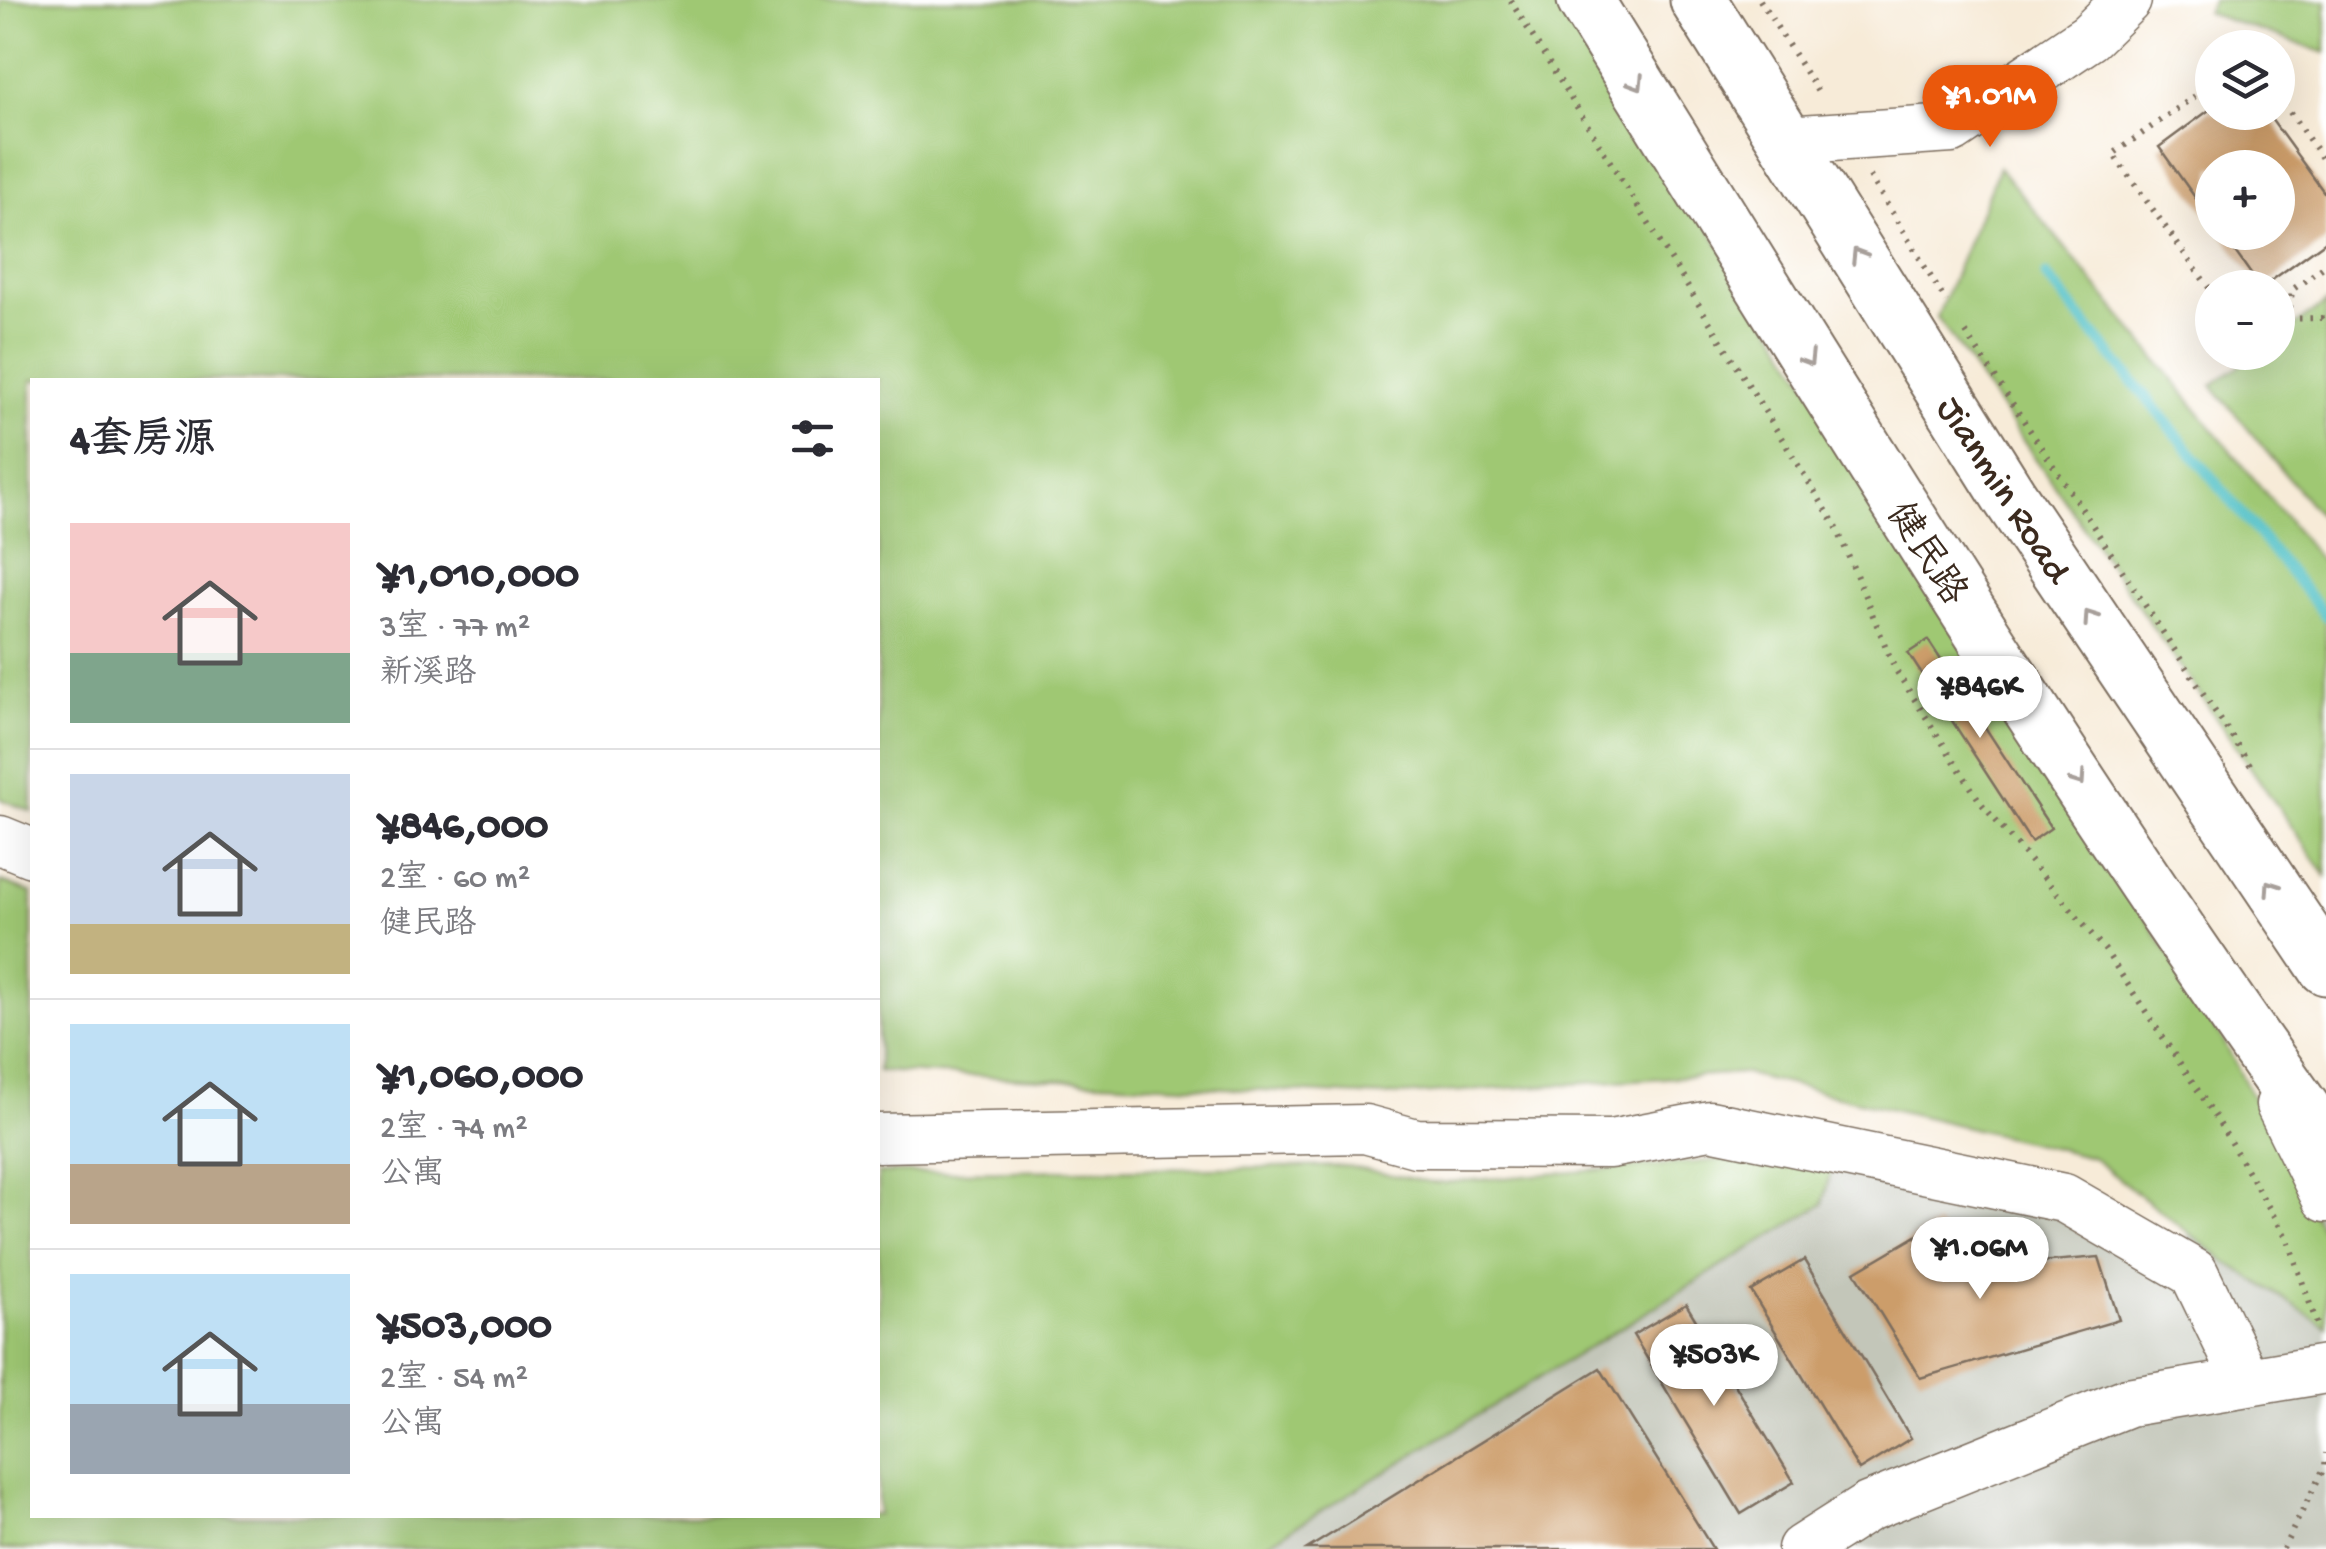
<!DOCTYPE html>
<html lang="zh">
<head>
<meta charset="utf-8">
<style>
  :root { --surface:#fff; --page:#f7f7f7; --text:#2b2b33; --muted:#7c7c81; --line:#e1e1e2; --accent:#ea580c }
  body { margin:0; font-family:"Gochi Hand","LXGW WenKai TC",sans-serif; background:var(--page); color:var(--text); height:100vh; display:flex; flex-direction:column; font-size:38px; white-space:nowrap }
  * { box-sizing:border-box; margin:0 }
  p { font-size:32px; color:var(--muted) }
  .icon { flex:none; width:55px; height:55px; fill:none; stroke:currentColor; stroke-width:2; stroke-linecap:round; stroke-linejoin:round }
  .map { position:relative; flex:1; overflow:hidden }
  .side { position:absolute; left:30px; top:378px; width:850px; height:1140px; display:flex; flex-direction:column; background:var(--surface); border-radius:0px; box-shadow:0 10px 40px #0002 }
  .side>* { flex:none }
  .controls { position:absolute; left:2195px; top:30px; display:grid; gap:20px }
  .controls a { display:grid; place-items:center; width:100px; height:100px; border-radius:50%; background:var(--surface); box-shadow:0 10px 40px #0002; font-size:50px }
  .price { position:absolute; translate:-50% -85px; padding:0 22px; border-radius:35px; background:#fff; color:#222; font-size:32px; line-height:65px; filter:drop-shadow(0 2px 5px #0008) }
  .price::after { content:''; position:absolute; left:50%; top:60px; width:30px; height:22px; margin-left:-15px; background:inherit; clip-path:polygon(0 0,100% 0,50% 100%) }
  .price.selected { background:var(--accent); color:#fff }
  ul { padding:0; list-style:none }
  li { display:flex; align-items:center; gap:30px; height:250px; padding:0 40px }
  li+li { border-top:2px solid var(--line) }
  li span { display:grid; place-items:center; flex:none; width:280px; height:200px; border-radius:0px; color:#555 }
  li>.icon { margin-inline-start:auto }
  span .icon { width:120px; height:120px; fill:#fffc; stroke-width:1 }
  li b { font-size:42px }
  h2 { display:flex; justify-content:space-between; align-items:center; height:120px; padding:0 40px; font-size:42px }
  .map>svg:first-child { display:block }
</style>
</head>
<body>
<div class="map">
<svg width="2326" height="1549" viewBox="0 0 2326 1549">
  <rect width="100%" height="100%" fill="#fff"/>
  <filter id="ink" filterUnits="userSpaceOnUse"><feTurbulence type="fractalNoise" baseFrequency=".01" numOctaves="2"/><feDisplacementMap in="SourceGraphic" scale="20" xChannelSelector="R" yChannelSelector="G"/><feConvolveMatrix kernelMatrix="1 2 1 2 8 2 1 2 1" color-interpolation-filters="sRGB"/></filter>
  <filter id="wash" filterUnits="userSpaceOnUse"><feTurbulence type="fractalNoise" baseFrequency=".0048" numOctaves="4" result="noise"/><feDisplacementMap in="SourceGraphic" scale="40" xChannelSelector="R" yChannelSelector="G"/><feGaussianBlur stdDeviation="2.25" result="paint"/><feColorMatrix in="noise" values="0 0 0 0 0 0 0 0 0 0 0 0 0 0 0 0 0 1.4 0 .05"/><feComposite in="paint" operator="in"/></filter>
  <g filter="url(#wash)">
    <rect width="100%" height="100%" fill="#f7ebd8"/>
    <polygon fill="#c3c6b9" points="1836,1152 2168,1245 2313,1172 2326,1199 2326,1549 1259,1549 1823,1204"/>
    <g fill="#9fc873" stroke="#6d7948" stroke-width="2.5">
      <polygon points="0,0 1565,0 2221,1036 2326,1238 2326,1326 2225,1261 2091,1157 1742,1073 1384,1096 878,1071 878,380 32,380 32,812 0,799"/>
      <polygon points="2212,0 2326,0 2326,53 2207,13"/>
      <polygon points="1999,167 2326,567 2326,876 1937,317"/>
      <polygon points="2326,303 2326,524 2212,385 2257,353 2278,352 2278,338"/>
      <polygon points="0,881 32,893 32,1515 878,1515 878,1173 1345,1166 1436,1183 1836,1151 1823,1204 1259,1549 0,1549"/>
    </g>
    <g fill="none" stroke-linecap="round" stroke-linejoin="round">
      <polyline stroke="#52c1c7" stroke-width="11" points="2046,276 2326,616"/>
    </g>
    <g id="blocks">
      <g fill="#cc9d6a">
        <polygon points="2212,108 2212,112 2266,112 2326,195 2326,241 2261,288 2221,232 2278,232 2278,168 2212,168 2212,221 2159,147"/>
        <polygon points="1928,640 2051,828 2031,842 1908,653"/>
        <polygon points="1937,1224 1967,1268 2099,1257 2119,1320 1920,1378 1855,1272"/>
        <polygon points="1804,1260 1911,1438 1859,1470 1751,1291"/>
        <polygon points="1686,1304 1794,1482 1741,1514 1633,1335"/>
        <polygon points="1600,1368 1713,1549 1307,1549"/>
      </g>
    </g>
  </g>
  <g filter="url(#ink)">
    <use href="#blocks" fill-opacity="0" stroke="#7d6e5f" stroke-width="2.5"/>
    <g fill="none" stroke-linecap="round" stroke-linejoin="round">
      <g stroke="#7d6e5f" stroke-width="51">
        <g id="minor">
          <polyline points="1786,140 1952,129 2089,37 2127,0"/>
          <polyline points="0,840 32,853"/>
          <polyline points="2280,1105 2326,1198"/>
          <polyline points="878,1138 1365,1129 1416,1143 1610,1144 1710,1125 2064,1198 2194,1273 2247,1382"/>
          <polyline points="1802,1549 1868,1507 2128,1402 2326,1369"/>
        </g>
      </g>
      <g stroke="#7d6e5f" stroke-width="59">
        <g id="major">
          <path d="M 1585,0 C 1825,385 2061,774 2326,1142"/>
          <polyline points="1698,0 2009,496 2326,967"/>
        </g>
      </g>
      <g stroke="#7d6e5f" stroke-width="6" stroke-dasharray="2.5 8" stroke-linecap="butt">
        <polyline points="1510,0 1836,526 1895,669 1981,803 2105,950 2215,1116 2288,1240 2319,1330"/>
        <polyline points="1760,0 1821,97"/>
        <polyline points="2212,84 2113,154 2212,292"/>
        <polyline points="2278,95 2326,164"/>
        <polyline points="1870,176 1946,302"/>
        <polyline points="2289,318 2292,290 2326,265"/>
        <polyline points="2278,319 2321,318 2326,325"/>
        <polyline points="1966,333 2251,766"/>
        <polyline points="2283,1549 2325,1466 2326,1453"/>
      </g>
      <use href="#minor" stroke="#fff" stroke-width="48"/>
      <use href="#major" stroke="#fff" stroke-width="55"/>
    </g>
    <defs><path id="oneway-chevron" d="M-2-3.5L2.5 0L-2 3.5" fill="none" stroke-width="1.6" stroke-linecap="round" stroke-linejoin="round" transform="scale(2.5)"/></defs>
    <g stroke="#a79f9a">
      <use href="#oneway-chevron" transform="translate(1637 83) rotate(58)"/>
      <use href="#oneway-chevron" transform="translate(1858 255) rotate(-122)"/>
      <use href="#oneway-chevron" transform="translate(1808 359) rotate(58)"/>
      <use href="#oneway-chevron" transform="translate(2090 617) rotate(-124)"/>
      <use href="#oneway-chevron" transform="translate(2079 779) rotate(56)"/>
      <use href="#oneway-chevron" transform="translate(2271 887) rotate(-124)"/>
    </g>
  </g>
  <g text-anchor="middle" stroke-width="9" stroke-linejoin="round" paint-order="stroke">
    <g font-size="38" fill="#3b2a1e" stroke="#fff">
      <text transform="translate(2006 488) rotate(57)" y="13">Jianmin Road</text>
      <text transform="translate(1929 552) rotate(57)" y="13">健民路</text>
    </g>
  </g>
</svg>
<div class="controls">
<a><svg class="icon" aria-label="layers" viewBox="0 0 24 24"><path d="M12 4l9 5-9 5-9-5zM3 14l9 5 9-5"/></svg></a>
<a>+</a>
<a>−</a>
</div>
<b class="price selected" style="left:1990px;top:150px">¥1.01M</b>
<b class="price" style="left:1980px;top:741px">¥846K</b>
<b class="price" style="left:1980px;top:1302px">¥1.06M</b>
<b class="price" style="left:1714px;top:1409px">¥503K</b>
<section class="side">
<h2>4套房源<svg class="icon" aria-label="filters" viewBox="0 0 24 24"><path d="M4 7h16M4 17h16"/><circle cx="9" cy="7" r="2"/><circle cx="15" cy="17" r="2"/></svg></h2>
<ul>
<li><span style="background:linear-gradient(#f6c9c9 65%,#7fa58c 0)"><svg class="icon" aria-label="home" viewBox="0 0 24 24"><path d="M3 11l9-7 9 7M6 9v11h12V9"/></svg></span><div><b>¥1,010,000</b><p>3室 · 77 m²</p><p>新溪路</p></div></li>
<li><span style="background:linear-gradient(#c9d6e8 75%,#c2b280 0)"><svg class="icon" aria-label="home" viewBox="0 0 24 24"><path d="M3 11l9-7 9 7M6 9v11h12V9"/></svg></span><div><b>¥846,000</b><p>2室 · 60 m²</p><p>健民路</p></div></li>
<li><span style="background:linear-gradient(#bfe0f5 70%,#b9a48a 0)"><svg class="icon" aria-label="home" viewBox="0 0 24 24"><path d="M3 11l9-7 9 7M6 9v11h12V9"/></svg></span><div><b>¥1,060,000</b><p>2室 · 74 m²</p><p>公寓</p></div></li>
<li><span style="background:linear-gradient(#bfe0f5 65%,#9aa5b1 0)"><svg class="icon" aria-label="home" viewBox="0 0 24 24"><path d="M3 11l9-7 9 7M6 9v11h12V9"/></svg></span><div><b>¥503,000</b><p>2室 · 54 m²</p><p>公寓</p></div></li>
</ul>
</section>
</div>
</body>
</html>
